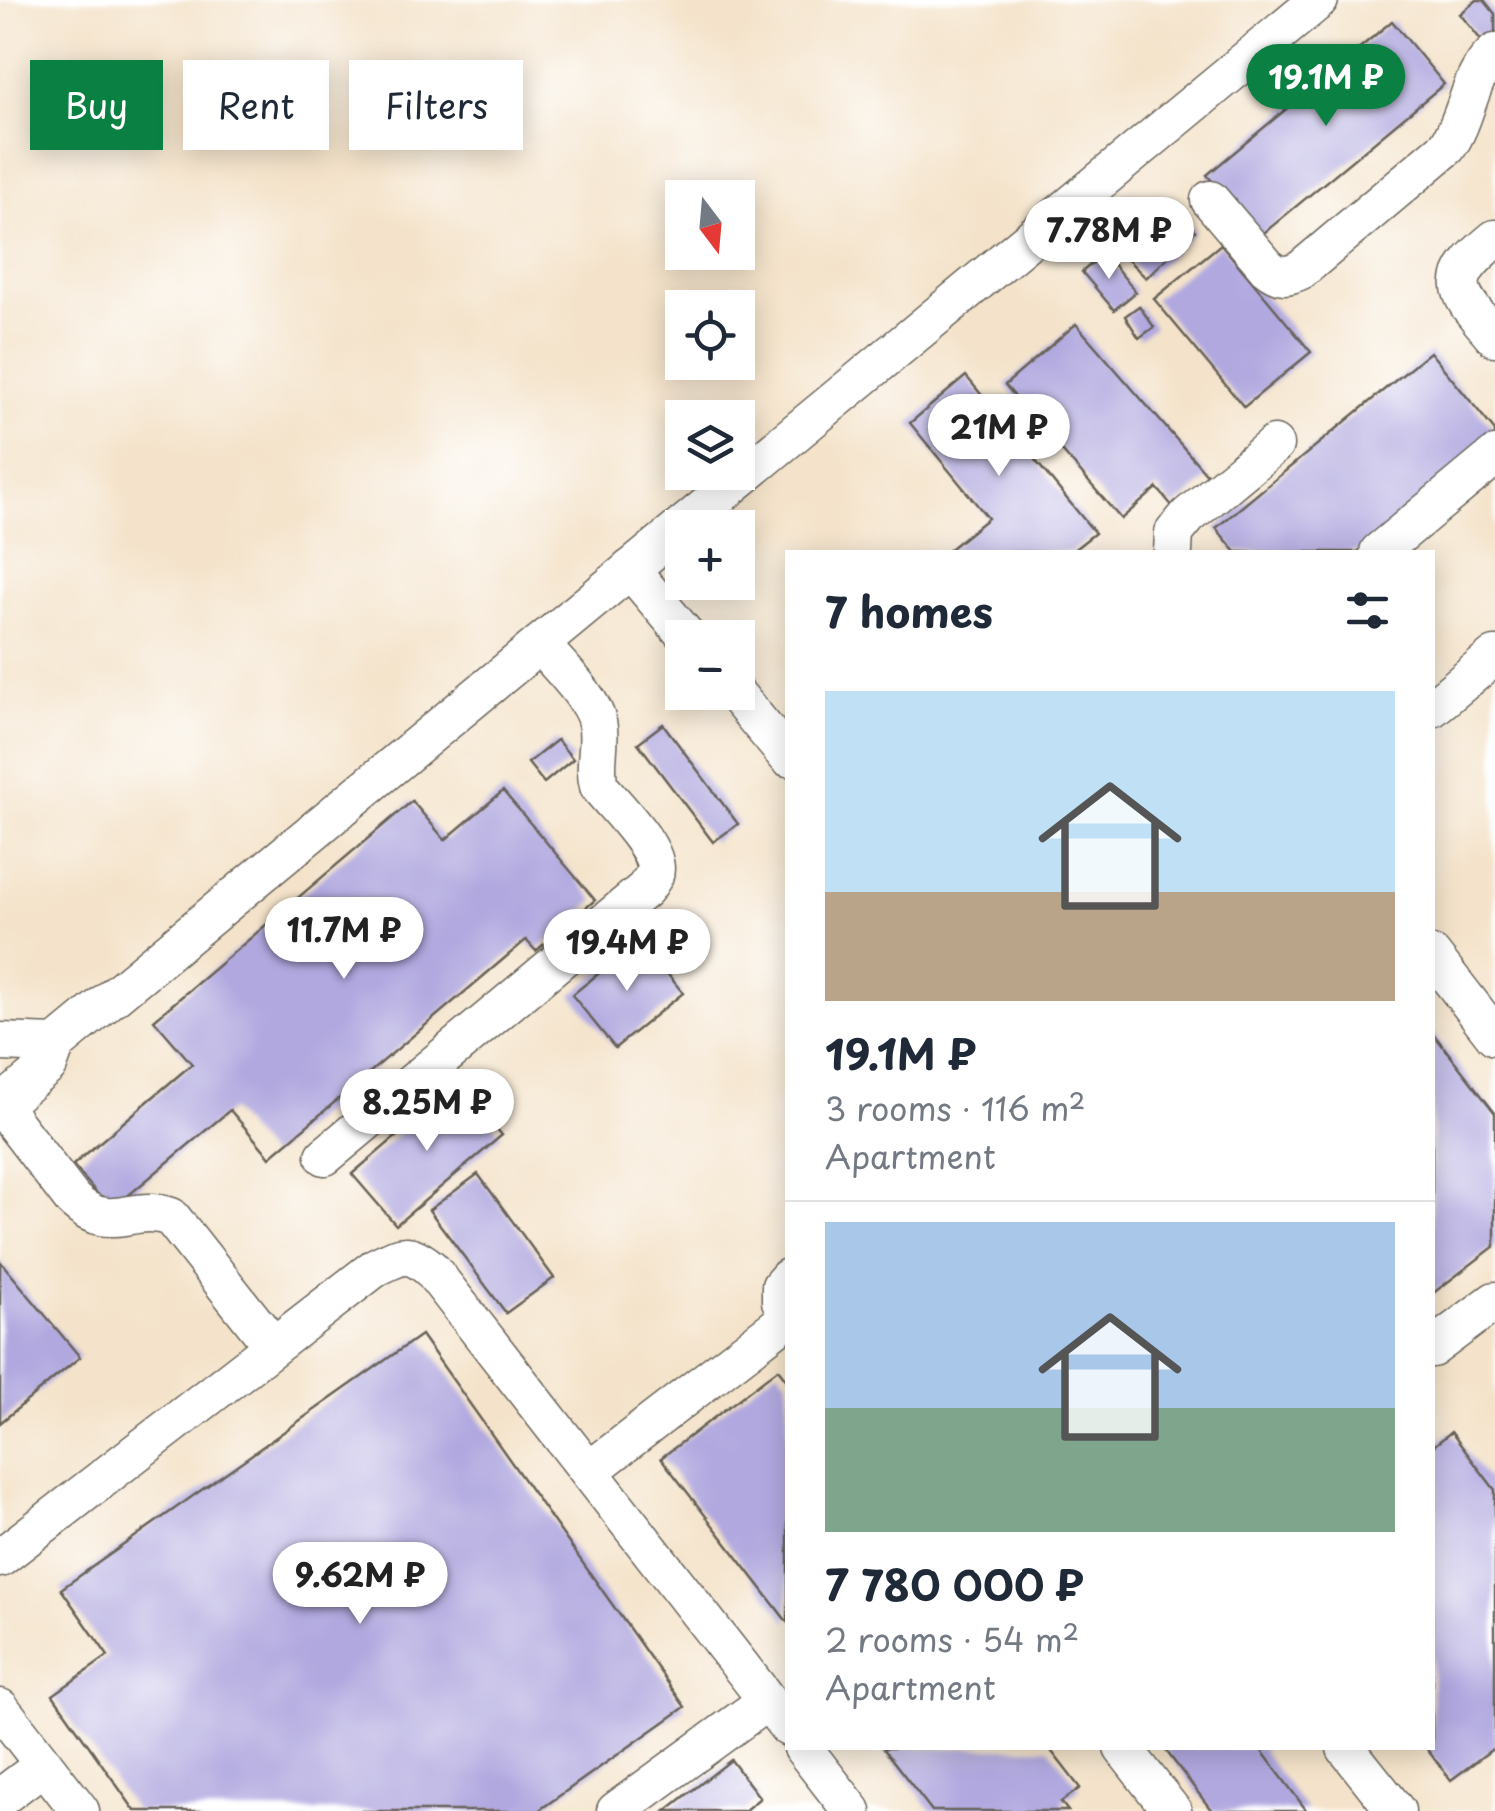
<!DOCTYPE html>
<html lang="en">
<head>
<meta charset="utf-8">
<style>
  :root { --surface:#fff; --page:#f6f6f7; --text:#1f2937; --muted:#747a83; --line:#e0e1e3; --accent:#0b8043 }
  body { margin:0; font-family:"Playpen Sans",sans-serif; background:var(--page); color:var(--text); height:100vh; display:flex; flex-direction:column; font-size:38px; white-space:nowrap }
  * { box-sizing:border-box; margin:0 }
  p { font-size:32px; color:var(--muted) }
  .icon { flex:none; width:55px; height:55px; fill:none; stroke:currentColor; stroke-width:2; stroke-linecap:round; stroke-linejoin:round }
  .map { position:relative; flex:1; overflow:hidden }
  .details { position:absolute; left:785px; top:550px; width:650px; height:1200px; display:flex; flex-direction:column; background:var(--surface); border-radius:0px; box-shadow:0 5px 25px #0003 }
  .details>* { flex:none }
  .top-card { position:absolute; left:30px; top:60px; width:605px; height:90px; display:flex; gap:20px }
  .needle { width:65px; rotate:164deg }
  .tools { position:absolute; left:665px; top:180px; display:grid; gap:20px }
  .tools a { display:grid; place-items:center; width:90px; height:90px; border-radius:0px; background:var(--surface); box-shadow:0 5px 25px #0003; font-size:50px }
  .price { position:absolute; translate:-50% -85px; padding:0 22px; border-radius:35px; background:#fff; color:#222; font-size:32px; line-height:65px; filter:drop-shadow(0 2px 5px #0008) }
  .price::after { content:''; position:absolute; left:50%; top:60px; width:30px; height:22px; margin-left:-15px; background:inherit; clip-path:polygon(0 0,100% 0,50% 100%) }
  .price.active { background:var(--accent); color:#fff }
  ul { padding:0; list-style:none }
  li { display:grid; align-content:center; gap:20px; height:530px; padding:0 40px }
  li+li { border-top:2px solid var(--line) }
  li span { display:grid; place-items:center; height:310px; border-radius:0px; color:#555 }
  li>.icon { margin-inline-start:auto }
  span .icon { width:180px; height:180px; fill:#fffc; stroke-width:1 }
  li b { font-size:42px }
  h2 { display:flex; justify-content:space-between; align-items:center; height:120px; padding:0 40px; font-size:42px }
  .pill { padding:0 35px; border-radius:0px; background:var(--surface); box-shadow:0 5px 25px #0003; font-size:35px; line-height:90px }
  .pill.active { background:var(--accent); color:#fff }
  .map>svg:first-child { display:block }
</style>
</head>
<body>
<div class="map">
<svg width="1495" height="1811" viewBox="0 0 1495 1811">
  <rect width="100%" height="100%" fill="#fff"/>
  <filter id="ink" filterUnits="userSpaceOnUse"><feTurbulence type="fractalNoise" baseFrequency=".01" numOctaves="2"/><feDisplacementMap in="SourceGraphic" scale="20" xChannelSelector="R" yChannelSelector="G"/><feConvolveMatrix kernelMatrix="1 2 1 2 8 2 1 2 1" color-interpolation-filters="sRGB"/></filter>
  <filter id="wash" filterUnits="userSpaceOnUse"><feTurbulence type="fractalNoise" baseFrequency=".0048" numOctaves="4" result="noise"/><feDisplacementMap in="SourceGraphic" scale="40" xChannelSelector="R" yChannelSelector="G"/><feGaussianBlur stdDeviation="2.25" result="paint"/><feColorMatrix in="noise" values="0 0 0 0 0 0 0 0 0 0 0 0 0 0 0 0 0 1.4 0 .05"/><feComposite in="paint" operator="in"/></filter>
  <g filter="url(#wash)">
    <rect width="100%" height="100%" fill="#f4e3ca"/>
    <g id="blocks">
      <g fill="#b0a8df">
        <polygon points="1477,0 1484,0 1495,14 1495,37 1485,45 1460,14"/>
        <polygon points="1392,21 1444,84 1259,237 1207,175"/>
        <polygon points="1166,201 1195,231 1146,278 1117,249"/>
        <polygon points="1221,244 1311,352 1244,407 1154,299"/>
        <polygon points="1104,253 1136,292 1114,310 1082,272"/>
        <polygon points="1139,306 1154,327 1139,338 1125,316"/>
        <polygon points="1076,324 1209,477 1174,508 1157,488 1121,519 1005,385"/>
        <polygon points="1430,352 1495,431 1495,441 1358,552 1236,552 1216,528"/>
        <polygon points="966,376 1095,533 1071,552 946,552 988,518 910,423"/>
        <polygon points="663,724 738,824 713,842 638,743"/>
        <polygon points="557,740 573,759 544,783 528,763"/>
        <polygon points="503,791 595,900 536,951 526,940 270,1157 230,1110 111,1210 73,1165 192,1064 154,1020 412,801 445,840"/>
        <polygon points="640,940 683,993 615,1048 572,995"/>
        <polygon points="1432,1032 1495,1113 1495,1246 1432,1294"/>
        <polygon points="458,1084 502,1135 396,1225 352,1174"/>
        <polygon points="478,1174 554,1278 506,1313 429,1210"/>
        <polygon points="0,1261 80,1357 0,1423"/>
        <polygon points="421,1335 685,1707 538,1811 135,1811 53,1695 108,1656 61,1589"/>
        <polygon points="778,1369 788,1382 788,1623 661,1458"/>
        <polygon points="1451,1432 1495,1490 1495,1747 1451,1780 1426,1748 1432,1748 1432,1447"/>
        <polygon points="883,1748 1049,1748 1080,1788 1061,1802 1068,1811 932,1811"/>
        <polygon points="1164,1748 1266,1748 1262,1751 1307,1811 1212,1811"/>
        <polygon points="731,1760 760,1798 744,1811 666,1811"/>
      </g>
    </g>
  </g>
  <g filter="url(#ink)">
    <use href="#blocks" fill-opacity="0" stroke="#686259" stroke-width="2.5"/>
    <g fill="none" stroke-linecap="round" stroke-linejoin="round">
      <g stroke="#686259" stroke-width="41">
        <g id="minor">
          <path d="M 1210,200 L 1267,267 C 1279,277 1287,277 1301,270 L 1447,147 C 1468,118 1468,76 1495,53"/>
          <path d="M 1495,239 C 1443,282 1456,291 1495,337"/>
          <polyline points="1173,552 1174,533 1188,516 1274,445"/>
          <polyline points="1379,552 1495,456"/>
          <polyline points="630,569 688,638"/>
          <polyline points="734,692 788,757"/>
          <polyline points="1432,708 1495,656"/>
          <polyline points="1432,955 1495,1036"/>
          <polyline points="0,1042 56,1044 1319,0"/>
          <path d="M 56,1044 L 48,1066 L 7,1100 L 6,1110 L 13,1122 L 73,1200 C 111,1236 131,1202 171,1217 L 273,1346"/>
          <path d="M 325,1156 L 645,889 C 648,884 652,880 654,875 C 663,851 613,805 599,786 C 593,764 602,743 597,722 C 591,696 557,665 540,644"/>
          <polyline points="788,1278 781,1286 781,1301 788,1314"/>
          <polyline points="1432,1348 1495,1301"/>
          <polyline points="589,1471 788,1318"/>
          <path d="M 0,1558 L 376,1267 C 402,1255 407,1249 431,1269 L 788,1727"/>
          <polyline points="0,1708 80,1811"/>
          <polyline points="803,1748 852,1811"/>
          <polyline points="1123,1748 1172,1811"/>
          <polyline points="1346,1748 1396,1811"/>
          <polyline points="0,1798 44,1765"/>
          <polyline points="616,1811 767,1701"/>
        </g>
      </g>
      <use href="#minor" stroke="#fff" stroke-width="38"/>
    </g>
  </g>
</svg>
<div class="tools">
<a><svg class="needle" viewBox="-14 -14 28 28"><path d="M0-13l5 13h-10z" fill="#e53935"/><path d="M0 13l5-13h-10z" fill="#747a83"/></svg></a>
<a><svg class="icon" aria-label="locate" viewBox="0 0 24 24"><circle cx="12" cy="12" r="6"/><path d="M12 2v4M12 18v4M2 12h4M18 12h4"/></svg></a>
<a><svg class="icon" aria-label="layers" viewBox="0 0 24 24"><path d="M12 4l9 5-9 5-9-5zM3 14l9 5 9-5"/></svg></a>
<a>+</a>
<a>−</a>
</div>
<b class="price active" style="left:1326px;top:129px">19.1M ₽</b>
<b class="price" style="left:1109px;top:282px">7.78M ₽</b>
<b class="price" style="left:999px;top:479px">21M ₽</b>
<b class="price" style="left:344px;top:982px">11.7M ₽</b>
<b class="price" style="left:627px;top:994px">19.4M ₽</b>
<b class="price" style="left:427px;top:1154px">8.25M ₽</b>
<b class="price" style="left:360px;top:1627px">9.62M ₽</b>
<div class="top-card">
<a class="pill active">Buy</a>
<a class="pill">Rent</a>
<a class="pill">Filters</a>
</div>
<section class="details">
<h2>7 homes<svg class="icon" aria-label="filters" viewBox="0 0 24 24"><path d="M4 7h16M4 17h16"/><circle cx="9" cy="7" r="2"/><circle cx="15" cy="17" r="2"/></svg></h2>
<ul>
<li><span style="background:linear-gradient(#bfe0f5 65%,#b9a48a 0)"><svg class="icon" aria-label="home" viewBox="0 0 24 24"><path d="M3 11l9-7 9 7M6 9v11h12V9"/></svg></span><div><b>19.1M ₽</b><p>3 rooms · 116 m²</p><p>Apartment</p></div></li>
<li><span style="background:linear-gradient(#a9c7e8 60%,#7fa58c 0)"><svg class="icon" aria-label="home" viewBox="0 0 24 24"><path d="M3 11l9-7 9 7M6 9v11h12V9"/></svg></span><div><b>7 780 000 ₽</b><p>2 rooms · 54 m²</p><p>Apartment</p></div></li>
</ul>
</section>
</div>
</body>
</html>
